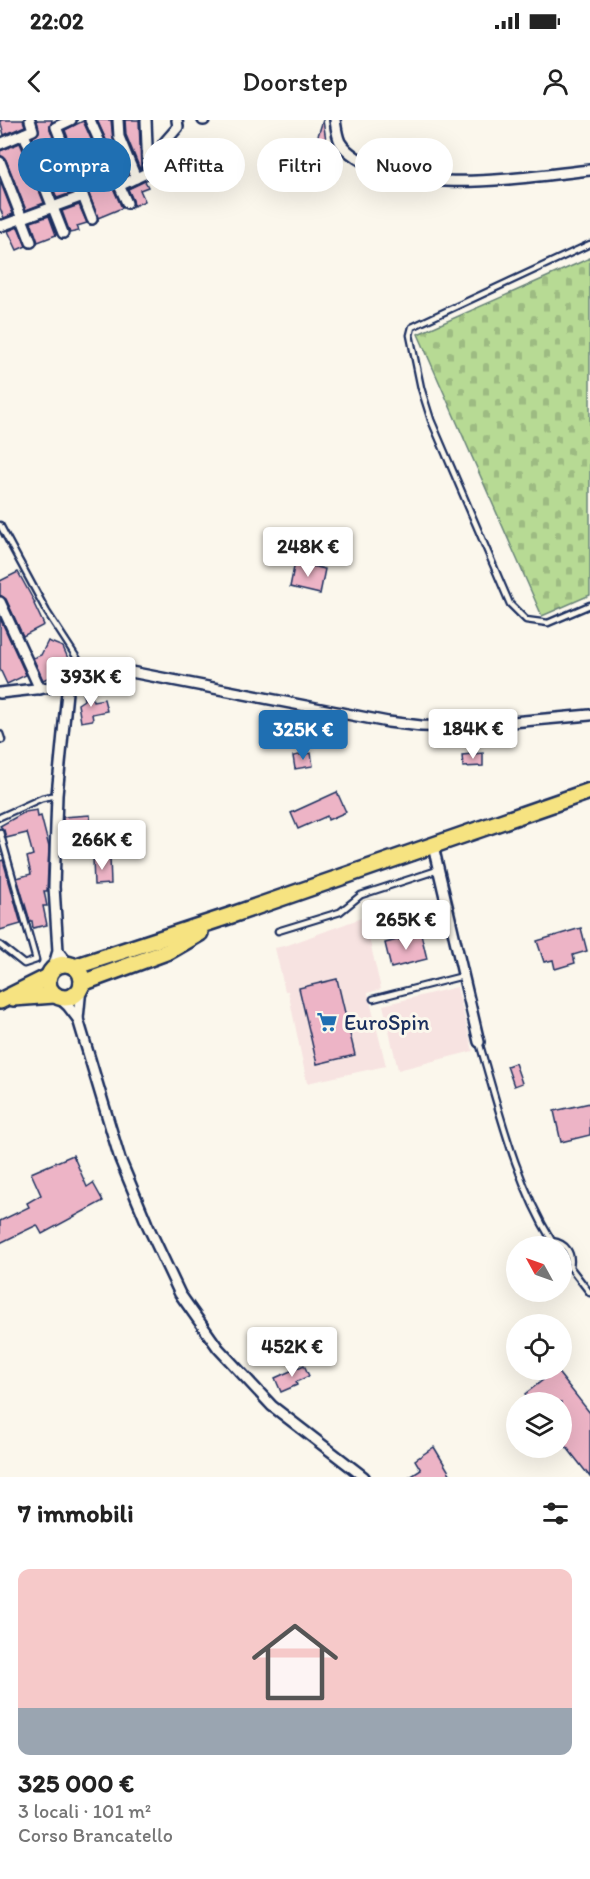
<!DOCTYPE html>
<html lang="it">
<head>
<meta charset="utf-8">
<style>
  :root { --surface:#fff; --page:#f2f2f2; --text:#222; --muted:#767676; --accent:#1f6fb2 }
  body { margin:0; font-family:Itim,sans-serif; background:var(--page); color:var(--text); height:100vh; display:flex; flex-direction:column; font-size:22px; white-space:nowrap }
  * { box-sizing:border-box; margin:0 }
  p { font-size:20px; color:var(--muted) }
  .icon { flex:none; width:33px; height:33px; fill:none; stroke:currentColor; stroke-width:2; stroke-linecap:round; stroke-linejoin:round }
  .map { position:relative; height:1357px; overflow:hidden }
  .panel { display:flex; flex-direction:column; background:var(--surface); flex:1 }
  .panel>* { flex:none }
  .guide { position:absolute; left:18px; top:18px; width:555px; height:54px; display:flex; gap:12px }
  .needle { width:39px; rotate:310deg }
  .buttons { position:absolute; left:506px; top:1116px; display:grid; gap:12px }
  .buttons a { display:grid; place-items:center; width:66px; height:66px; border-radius:50%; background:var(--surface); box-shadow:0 6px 24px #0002; font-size:30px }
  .price { position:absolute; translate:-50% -51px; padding:0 14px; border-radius:6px; background:#fff; color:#222; font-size:20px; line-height:39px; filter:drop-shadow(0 2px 3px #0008) }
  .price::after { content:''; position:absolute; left:50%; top:36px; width:18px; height:14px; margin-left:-9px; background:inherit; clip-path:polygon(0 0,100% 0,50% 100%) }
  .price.active { background:var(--accent); color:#fff }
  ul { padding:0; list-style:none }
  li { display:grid; align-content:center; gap:12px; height:318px; padding:0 18px }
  li span { display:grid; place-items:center; height:186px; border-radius:12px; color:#555 }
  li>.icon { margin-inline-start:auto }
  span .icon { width:108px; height:108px; fill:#fffc; stroke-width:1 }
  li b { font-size:26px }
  h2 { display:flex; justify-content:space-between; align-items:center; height:72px; padding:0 18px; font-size:26px }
  .chip { padding:0 21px; border-radius:27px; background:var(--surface); box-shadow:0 6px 24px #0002; font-size:21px; line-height:54px }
  .chip.active { background:var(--accent); color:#fff }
  .status { display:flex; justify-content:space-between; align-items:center; height:42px; padding:0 30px; background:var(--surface); direction:ltr }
  .status svg { height:16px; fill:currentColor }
  header { display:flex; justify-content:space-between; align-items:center; height:78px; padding:0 18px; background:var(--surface); font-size:27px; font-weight:600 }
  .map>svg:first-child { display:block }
</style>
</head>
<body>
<div class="status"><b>22:02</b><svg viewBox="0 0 49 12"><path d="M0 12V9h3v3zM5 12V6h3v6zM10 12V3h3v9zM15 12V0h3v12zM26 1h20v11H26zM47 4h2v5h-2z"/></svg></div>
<header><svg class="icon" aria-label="back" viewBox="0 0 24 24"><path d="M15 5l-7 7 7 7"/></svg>Doorstep<svg class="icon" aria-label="person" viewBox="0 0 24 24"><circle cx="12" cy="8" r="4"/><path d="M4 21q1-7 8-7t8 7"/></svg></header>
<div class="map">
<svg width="590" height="1357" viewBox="0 0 590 1357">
  <defs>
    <pattern id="cemetery-stones" width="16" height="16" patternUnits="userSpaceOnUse" patternTransform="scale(1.5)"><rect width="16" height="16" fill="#b7da94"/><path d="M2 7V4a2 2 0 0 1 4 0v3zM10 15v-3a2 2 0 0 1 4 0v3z" fill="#9dbb82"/></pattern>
  </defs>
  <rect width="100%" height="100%" fill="#fbf7ec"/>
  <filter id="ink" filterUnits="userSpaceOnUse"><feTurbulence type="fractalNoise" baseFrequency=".0167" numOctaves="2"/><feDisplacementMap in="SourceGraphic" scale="12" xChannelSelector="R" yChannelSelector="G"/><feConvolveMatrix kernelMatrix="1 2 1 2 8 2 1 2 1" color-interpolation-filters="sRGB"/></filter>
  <g filter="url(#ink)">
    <g fill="#f7e3e1">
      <polygon points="364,797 381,869 368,873 386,946 307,963 288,871 285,871 275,828 288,825"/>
      <polygon points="457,867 473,931 398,950 383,885"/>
    </g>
    <polygon fill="url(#cemetery-stones)" stroke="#698479" stroke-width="1.5" points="590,138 590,475 542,496 418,214"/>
    <g fill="#edb4c6" stroke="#1b2f5e" stroke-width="1.5">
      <polygon points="0,0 23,0 25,6 4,15"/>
      <polygon points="37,0 52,0 50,9 74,72 57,78 33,17 39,12"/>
      <polygon points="97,0 111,0 113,19 127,55 123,57"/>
      <polygon points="125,0 139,0 141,48 140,49 126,15"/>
      <polygon points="323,0 330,47 313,49 313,52 286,61 284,47 312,42 308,20 317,19"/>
      <polygon points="83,1 122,88 98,98 65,10"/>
      <polygon points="20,23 44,83 26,90 6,40 0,35 0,31"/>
      <polygon points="0,61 13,94 4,98 0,88"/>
      <polygon points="145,61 148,67 140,70 145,81 134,86 133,80 128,69"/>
      <polygon points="79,85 87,103 77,106 79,111 70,113 62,91"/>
      <polygon points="49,96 56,115 38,122 31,102"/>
      <polygon points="18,107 26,126 17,130 8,111"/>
      <polygon points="295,442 325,449 320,474 290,467"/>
      <polygon points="18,452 35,483 34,484 44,505 23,516 6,479 0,475 0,461"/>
      <polygon points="0,498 26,555 7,564 0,549"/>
      <polygon points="48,521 63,527 72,547 43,560 33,538 41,535"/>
      <polygon points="91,573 93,581 104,579 107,591 92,594 93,600 81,602 78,584 84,580 83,575"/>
      <polygon points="311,633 313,646 295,649 293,636"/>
      <polygon points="483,633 483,646 463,647 462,635"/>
      <polygon points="337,672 346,692 328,700 327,696 298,709 291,693"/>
      <polygon points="37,690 38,697 41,696 49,727 47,771 44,771 47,786 43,786 47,805 33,808 32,801 30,801 17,758 31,754 27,737 33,735 27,713 6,718 4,710 0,706 25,692"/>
      <polygon points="90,695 92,725 64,727 63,697"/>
      <polygon points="110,737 111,764 94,765 93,738"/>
      <polygon points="3,740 21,804 0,810 0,741"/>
      <polygon points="581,808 587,831 573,835 575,843 555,849 553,840 544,842 537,821"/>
      <polygon points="421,814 427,839 391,848 385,823"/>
      <polygon points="337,859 355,935 317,944 299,868"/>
      <polygon points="515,943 522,963 514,966 507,946"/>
      <polygon points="590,983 590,1015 561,1022 554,991"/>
      <polygon points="73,1035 87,1067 93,1063 103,1081 42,1114 37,1105 0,1123 0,1101 29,1087 27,1083 41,1075 31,1053"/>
      <polygon points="304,1245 309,1256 296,1262 297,1265 281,1272 275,1258"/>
      <polygon points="556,1250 590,1293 590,1357 561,1320 561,1282 531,1282 525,1274"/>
      <polygon points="434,1327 452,1357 410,1357 421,1350 415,1340"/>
    </g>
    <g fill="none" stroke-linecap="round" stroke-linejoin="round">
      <g stroke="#1b2f5e" stroke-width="9">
        <g id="service">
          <polyline points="590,124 412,207 410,215 421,268 431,300 510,484 526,500 548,503 590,485"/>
          <polyline points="0,405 47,492 88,555"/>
          <polyline points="0,614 2,620"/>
          <polyline points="0,697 42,678 57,675"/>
          <polyline points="0,712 36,840 24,844 0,825"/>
          <polyline points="278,811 340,792 361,775 438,750"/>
          <polyline points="373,879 463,856"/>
          <path d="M 479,922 C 499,989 515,1061 552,1121 C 566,1123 573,1133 570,1147 L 590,1173"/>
        </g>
      </g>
      <g stroke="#1b2f5e" stroke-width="14">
        <g id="minor">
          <polyline points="71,0 56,7 92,99"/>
          <polyline points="90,0 127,83"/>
          <polyline points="118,0 119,17 136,58"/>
          <polyline points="146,0 148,53"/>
          <polyline points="203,0 204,0"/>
          <path d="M 335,0 C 336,7 337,16 340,22 C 344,29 351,34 357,38 C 415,77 523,57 590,50"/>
          <polyline points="24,14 63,113"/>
          <polyline points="0,24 33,10 30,0"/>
          <polyline points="0,42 31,122"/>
          <polyline points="119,66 153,50 164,23 178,7 177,0"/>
          <polyline points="0,105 1,106 83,76"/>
          <polyline points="0,482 40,569"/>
          <polyline points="0,573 53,567 102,549 131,552 388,602 421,606 458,607 590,595"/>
          <polyline points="433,726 479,922"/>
          <polyline points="58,831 68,844"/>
          <polyline points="53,848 58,831 54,767 57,675 68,562"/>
          <polyline points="58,877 68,886 78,899 120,1039 147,1104 180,1174 218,1228 272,1286 364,1357"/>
          <polyline points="78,899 81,867"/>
        </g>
      </g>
      <g stroke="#1b2f5e" stroke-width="20">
        <g id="primary">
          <circle cx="65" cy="861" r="17"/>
          <polyline points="74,847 229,796 590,671"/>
          <polyline points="82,863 169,831 200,813"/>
          <polyline points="13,878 54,875"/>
          <polyline points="0,881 48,857"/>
        </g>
      </g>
      <use href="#service" stroke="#fbf7ec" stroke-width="4.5"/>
      <use href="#minor" stroke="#fbf7ec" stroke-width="9"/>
      <use href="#primary" stroke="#f6e381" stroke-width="15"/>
    </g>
  </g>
  <defs>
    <g id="supermarket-bare" transform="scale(1.62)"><path d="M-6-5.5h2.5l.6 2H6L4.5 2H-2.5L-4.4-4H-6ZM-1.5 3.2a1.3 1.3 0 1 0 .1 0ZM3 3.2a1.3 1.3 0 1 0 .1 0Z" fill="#1f6fb2" stroke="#fbf7ec" stroke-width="2.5" paint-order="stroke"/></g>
  </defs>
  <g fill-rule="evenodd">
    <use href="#supermarket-bare" x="327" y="902"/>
  </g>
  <g text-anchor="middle" stroke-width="6" stroke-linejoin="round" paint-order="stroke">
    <g font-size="22" fill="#1b2f5e" stroke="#fbf7ec" text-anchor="start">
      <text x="344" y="910">EuroSpin</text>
    </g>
  </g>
</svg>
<div class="buttons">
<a><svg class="needle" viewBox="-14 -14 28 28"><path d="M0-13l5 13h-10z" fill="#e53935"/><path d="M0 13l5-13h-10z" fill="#767676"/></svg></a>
<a><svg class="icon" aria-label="locate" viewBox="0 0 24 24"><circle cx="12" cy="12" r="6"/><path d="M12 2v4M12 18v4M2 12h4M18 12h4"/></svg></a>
<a><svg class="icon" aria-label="layers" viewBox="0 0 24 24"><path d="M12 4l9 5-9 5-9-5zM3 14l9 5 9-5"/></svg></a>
</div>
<b class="price" style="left:308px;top:458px">248K €</b>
<b class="price" style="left:91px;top:588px">393K €</b>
<b class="price" style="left:473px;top:640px">184K €</b>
<b class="price active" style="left:303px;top:641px">325K €</b>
<b class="price" style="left:102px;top:751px">266K €</b>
<b class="price" style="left:406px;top:831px">265K €</b>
<b class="price" style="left:292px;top:1258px">452K €</b>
<div class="guide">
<a class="chip active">Compra</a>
<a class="chip">Affitta</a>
<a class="chip">Filtri</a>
<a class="chip">Nuovo</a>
</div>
</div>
<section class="panel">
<h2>7 immobili<svg class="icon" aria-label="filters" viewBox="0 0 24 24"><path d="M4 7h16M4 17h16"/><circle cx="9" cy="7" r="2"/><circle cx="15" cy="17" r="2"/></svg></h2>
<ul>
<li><span style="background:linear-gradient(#f6c9c9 75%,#9aa5b1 0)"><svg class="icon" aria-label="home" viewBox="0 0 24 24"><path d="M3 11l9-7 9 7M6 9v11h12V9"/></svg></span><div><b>325 000 €</b><p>3 locali · 101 m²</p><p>Corso Brancatello</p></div></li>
</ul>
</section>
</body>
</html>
